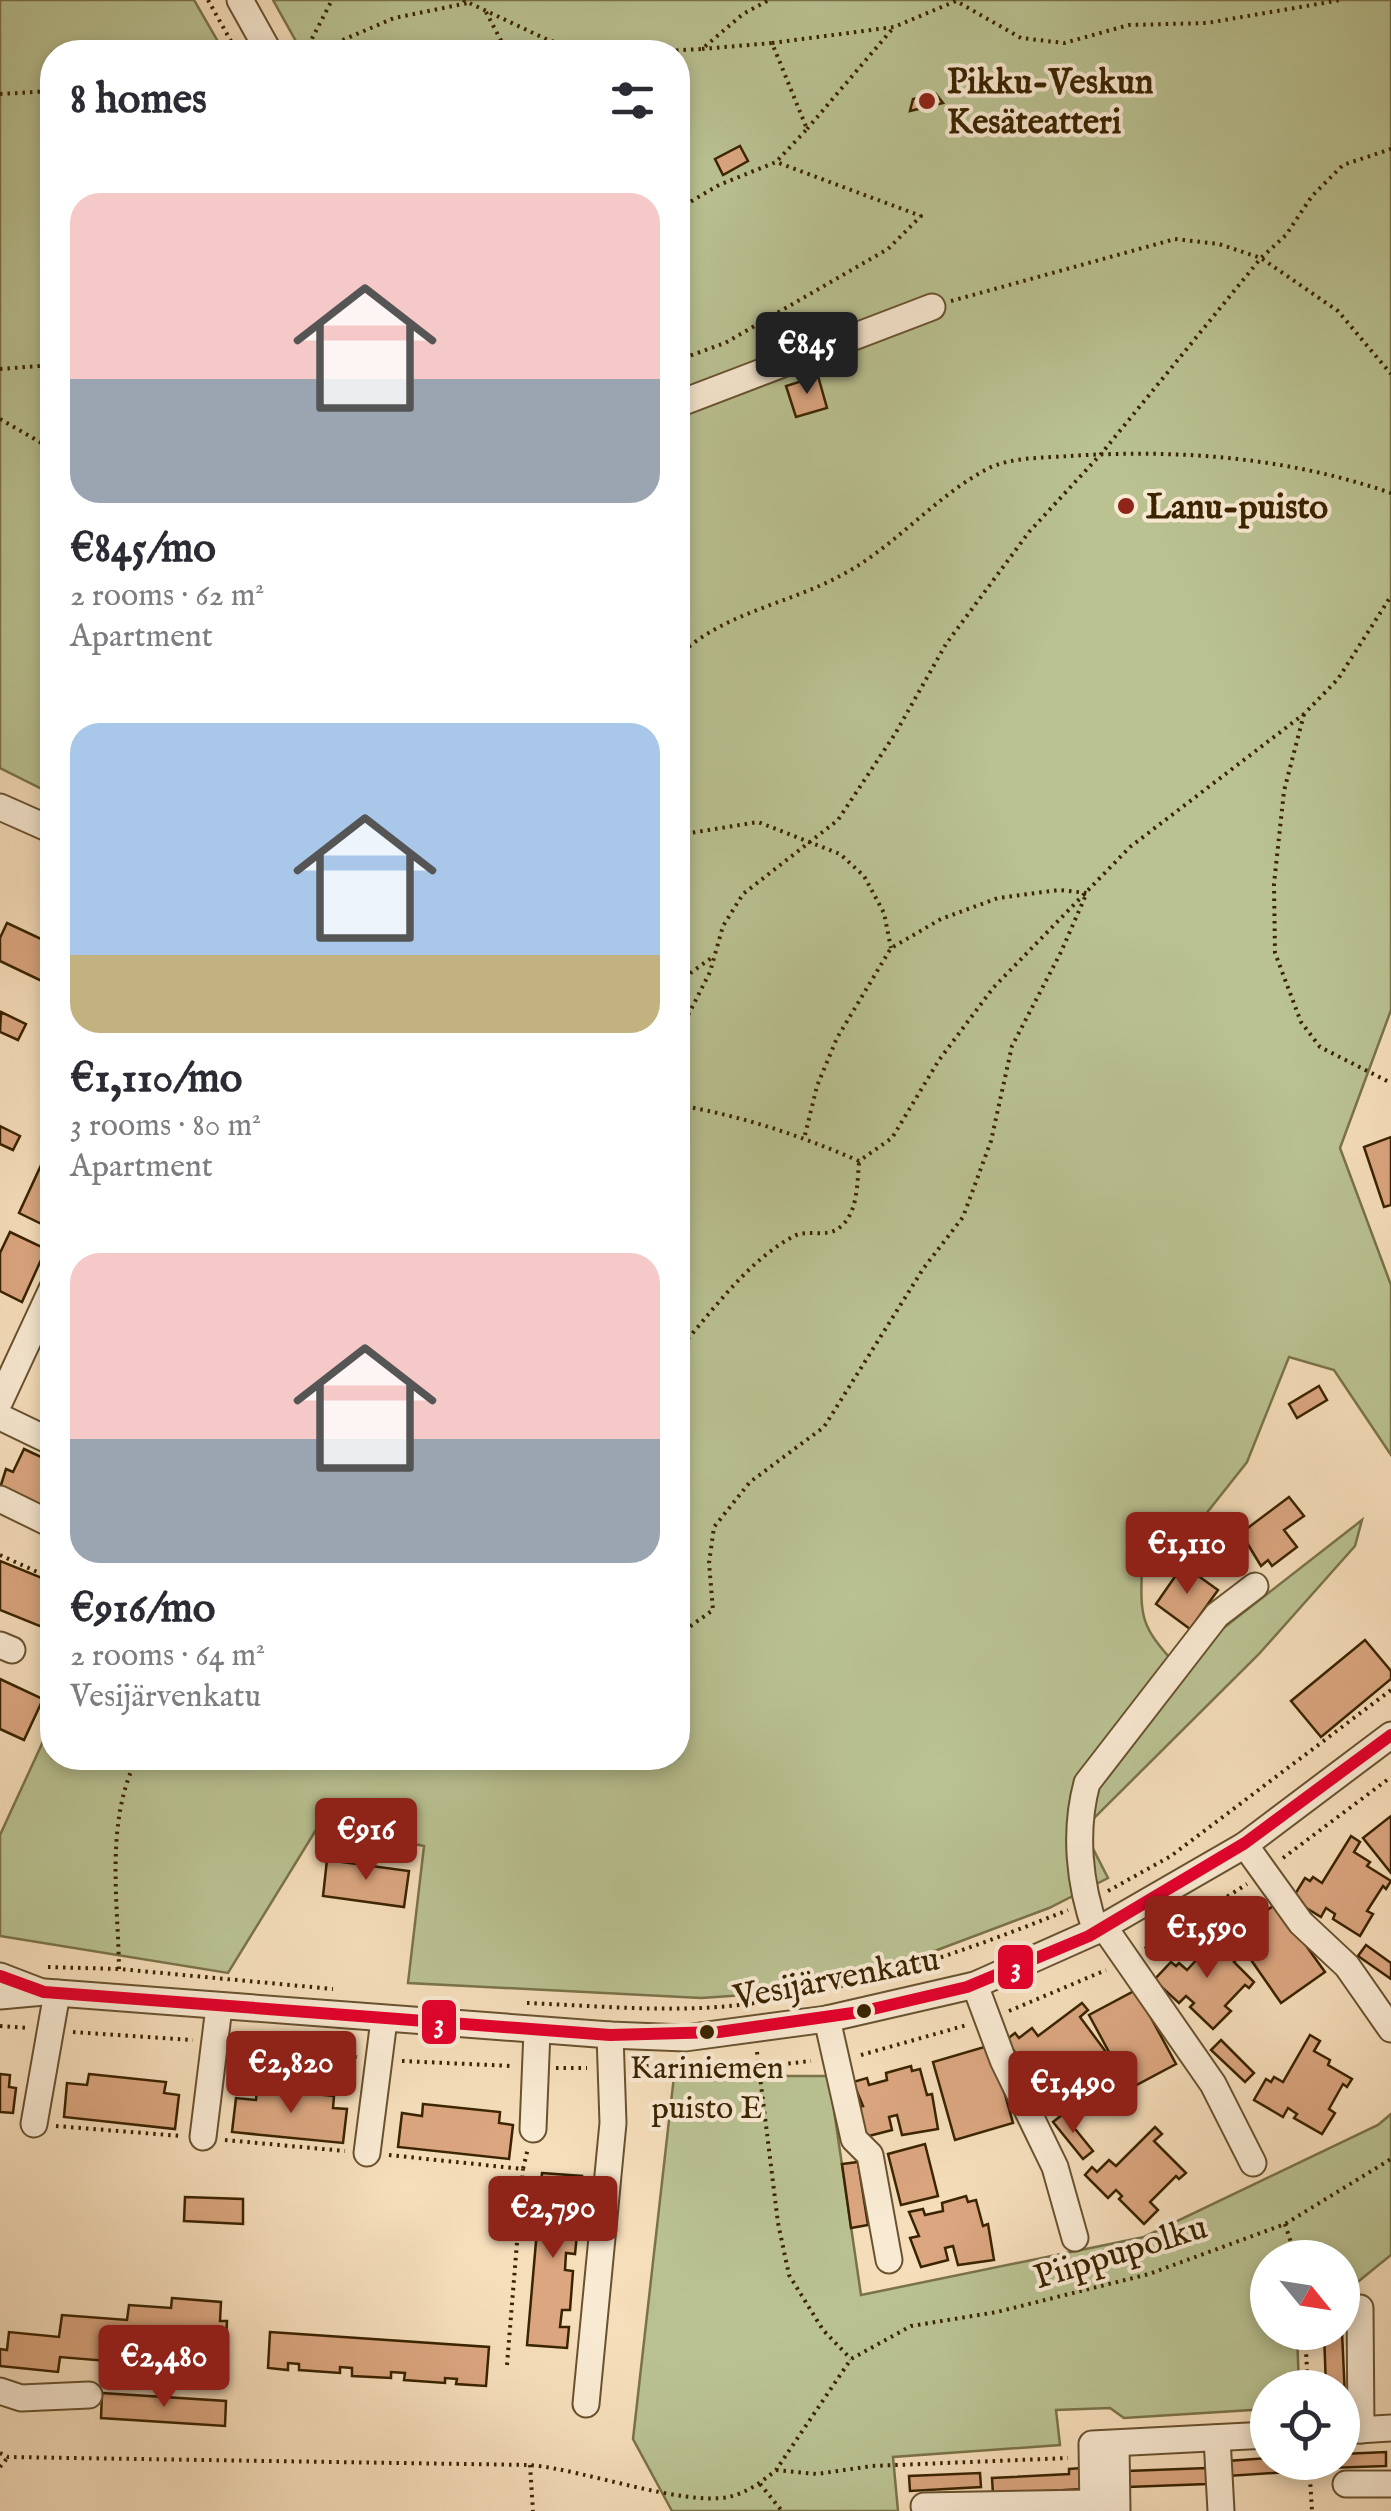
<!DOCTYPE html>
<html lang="en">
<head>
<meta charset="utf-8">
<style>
  :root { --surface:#fff; --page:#f7f7f7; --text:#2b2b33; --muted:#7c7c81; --accent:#8f2418 }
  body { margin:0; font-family:"IM FELL English",serif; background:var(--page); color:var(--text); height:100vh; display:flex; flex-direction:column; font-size:38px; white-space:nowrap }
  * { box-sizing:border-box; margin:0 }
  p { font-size:32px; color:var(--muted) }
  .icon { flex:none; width:55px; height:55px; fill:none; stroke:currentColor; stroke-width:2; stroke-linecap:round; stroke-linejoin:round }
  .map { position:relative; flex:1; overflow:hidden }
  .panel { position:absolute; left:40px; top:40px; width:650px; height:1730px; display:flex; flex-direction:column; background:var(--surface); border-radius:40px; box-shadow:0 5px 15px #0003 }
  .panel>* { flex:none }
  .needle { width:65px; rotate:120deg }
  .controls { position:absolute; left:1250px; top:2240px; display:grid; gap:20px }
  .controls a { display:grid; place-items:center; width:110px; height:110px; border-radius:50%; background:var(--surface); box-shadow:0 5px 15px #0003; font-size:50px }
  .price { position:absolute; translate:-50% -85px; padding:0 22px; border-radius:10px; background:var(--accent); color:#fff; font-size:32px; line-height:65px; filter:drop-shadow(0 2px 5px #0008) }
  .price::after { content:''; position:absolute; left:50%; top:60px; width:30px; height:22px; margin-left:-15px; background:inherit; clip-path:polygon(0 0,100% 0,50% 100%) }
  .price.current { background:#222; color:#fff }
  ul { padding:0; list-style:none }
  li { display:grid; align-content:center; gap:20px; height:530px; padding:0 30px }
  li span { display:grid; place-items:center; height:310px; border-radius:30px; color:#555 }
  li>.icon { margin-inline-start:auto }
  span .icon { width:180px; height:180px; fill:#fffc; stroke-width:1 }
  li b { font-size:42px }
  h2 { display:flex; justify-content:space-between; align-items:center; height:120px; padding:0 30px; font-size:42px }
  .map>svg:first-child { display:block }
</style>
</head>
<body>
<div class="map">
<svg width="1391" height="2511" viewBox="0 0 1391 2511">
  <rect width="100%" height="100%" fill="#f6debb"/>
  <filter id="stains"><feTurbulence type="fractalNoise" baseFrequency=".002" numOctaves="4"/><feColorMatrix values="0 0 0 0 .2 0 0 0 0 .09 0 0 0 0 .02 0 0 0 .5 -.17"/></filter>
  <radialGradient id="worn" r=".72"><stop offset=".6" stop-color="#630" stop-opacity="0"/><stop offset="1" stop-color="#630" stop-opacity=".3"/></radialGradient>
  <g fill="#bac292" stroke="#7a7349" stroke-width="2.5">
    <polygon points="0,0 194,0 224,52 52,52 52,794 0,768"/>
    <path d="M 273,0 L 1391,0 L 1391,1010 L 1340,1148 L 1391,1285 L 1391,1455 L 1334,1370 L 1289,1357 L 1247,1462 L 1194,1529 L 1142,1567 C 1140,1619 1141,1626 1176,1665 L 1362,1520 L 1355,1546 L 1258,1655 L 1083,1829 L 1108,1878 L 1049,1908 L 916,1958 L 789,1992 L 701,1998 L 408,1983 L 424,1846 L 319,1825 L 228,1973 L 0,1936 L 0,1835 L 52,1722 L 52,1758 L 678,1758 L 678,52 L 302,52 Z"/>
    <polygon points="674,2076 829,2076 861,2295 1144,2237 1378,2125 1391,2114 1391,2255 1354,2285 1343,2287 1342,2258 1268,2258 1268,2332 1297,2333 1299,2387 1268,2388 1267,2409 1124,2418 1110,2408 1056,2410 1060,2445 893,2457 898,2511 672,2511 633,2439"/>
  </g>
  <g fill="#dba680" stroke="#3a2400" stroke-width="2.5">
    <polygon points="936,94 943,103 910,111 913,99"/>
    <polygon points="740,146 748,161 723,175 715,159"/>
    <polygon points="818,376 827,408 796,417 786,386"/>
    <polygon points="7,923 52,944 52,968 46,983 0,961 0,938"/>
    <polygon points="1,1012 26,1024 18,1040 0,1032"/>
    <polygon points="0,1126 20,1136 13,1150 0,1144"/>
    <polygon points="1391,1137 1391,1205 1384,1207 1364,1147"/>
    <polygon points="43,1161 52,1165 52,1229 19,1213"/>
    <polygon points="10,1232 46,1249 22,1302 0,1291 0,1253"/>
    <polygon points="1319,1386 1327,1400 1297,1418 1289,1404"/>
    <polygon points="24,1449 52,1462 52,1512 0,1488 6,1469 13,1472"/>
    <polygon points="1289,1497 1304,1516 1284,1530 1297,1547 1272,1566 1268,1560 1261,1566 1241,1533"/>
    <polygon points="0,1561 52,1582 52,1631 0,1610"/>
    <polygon points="1183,1565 1218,1590 1190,1629 1156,1604"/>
    <polygon points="1365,1640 1391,1671 1391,1679 1321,1737 1291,1701"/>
    <polygon points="0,1679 43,1699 24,1740 0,1729"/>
    <polygon points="1391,1816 1391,1873 1363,1838"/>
    <polygon points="1351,1836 1360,1842 1354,1852 1370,1862 1367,1866 1391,1881 1386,1889 1383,1886 1367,1911 1373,1914 1360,1936 1333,1919 1335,1914 1326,1908 1321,1917 1292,1899 1305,1878 1310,1881 1313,1877 1322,1883"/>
    <polygon points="327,1860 409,1871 404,1907 323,1896"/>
    <polygon points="1276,1904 1325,1972 1281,2003 1233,1934"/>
    <polygon points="1224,1930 1232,1938 1224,1946 1238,1958 1234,1962 1254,1982 1249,1988 1245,1985 1225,2006 1231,2011 1213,2029 1190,2007 1194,2003 1186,1996 1179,2003 1154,1980 1171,1962 1176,1966 1179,1963 1187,1970"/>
    <polygon points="1366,1945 1391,1963 1391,1979 1358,1956"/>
    <polygon points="1136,1990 1176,2064 1129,2089 1089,2015"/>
    <polygon points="1082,2003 1088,2010 1080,2017 1106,2052 1098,2058 1096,2054 1067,2076 1073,2085 1058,2097 1035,2059 1025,2066 1006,2040 1015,2033 1019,2038 1032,2028 1038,2036"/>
    <polygon points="1310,2035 1320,2041 1314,2051 1330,2060 1328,2065 1352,2079 1347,2087 1343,2084 1329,2109 1335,2113 1322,2134 1294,2118 1297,2114 1288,2108 1283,2117 1254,2100 1266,2079 1271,2082 1274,2077 1283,2082"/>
    <polygon points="1221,2040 1254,2073 1245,2082 1211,2050"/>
    <polygon points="991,2045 1013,2123 955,2140 933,2062"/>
    <polygon points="911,2066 912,2071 920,2069 927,2095 932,2094 938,2129 902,2135 897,2115 889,2117 892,2130 865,2137 854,2108 863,2106 853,2082 867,2078 869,2085 887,2080 886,2073"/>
    <polygon points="0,2074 10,2075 9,2087 16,2088 13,2113 0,2112"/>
    <polygon points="89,2074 166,2082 164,2093 179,2095 175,2129 64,2117 67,2083 87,2085"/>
    <polygon points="257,2088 334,2096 333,2108 347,2109 343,2143 232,2132 236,2098 256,2100"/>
    <polygon points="423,2104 500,2112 499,2123 513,2125 509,2159 398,2147 402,2113 422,2116"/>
    <polygon points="1063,2114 1093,2151 1083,2159 1053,2122"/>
    <polygon points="1155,2127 1162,2134 1154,2141 1186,2173 1179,2179 1176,2176 1150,2202 1158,2210 1144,2224 1119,2199 1122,2196 1116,2190 1108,2198 1085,2175 1092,2167 1097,2172 1109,2160 1116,2166"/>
    <polygon points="925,2144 938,2196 901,2205 888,2154"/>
    <polygon points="858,2162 868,2225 851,2228 842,2164"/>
    <polygon points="542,2173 582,2176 580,2195 571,2194 569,2213 579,2214 575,2254 566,2253 565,2270 573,2271 570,2310 562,2310 560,2327 569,2327 567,2348 527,2345"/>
    <polygon points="966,2196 968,2202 976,2200 983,2226 988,2224 994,2260 958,2265 953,2246 945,2248 948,2260 921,2267 910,2238 919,2236 909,2212 923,2209 925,2215 943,2211 942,2203"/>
    <polygon points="185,2197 243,2199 243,2224 184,2221"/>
    <polygon points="172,2298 221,2302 220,2321 227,2321 226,2340 168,2335 166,2352 108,2347 107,2361 60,2357 58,2372 0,2366 0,2349 7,2350 9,2332 59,2337 62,2315 127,2320 129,2305 171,2308"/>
    <polygon points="270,2332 489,2347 486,2386 456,2384 457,2379 445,2378 445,2383 404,2380 405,2373 391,2372 391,2378 352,2376 352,2368 340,2367 340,2373 299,2370 299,2364 288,2363 288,2370 268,2368"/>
    <polygon points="1324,2332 1342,2332 1345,2397 1342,2388 1326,2388"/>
    <polygon points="102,2393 226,2401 225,2426 101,2418"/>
    <polygon points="1386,2452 1386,2466 1327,2468 1327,2462 1342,2462 1342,2454"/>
    <polygon points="1268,2458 1268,2462 1301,2462 1302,2471 1228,2476 1227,2461"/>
    <polygon points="1081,2468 1083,2489 993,2494 992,2478 1069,2474 1069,2469"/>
    <polygon points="1207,2468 1207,2484 1128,2487 1127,2471"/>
    <polygon points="980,2473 981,2487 910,2491 909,2476"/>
  </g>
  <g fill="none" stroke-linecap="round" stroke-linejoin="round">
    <g stroke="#69522f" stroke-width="29">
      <g id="minor">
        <polyline points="240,0 269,52"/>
        <polyline points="678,404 932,307"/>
        <polyline points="0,807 52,830"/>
        <polyline points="0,1401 52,1289"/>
        <polyline points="0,1417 52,1442"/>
        <polyline points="0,1499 51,1524"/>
        <polyline points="0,1645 12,1650"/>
        <polyline points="1245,1845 1301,1923 1347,1966 1391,2029"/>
        <polyline points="1104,1927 1213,2084 1253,2163"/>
        <path d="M 1096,1931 C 1079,1884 1074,1831 1087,1783 L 1217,1615 L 1255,1586"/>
        <polyline points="0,1976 39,1991"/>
        <polyline points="975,1985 1003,2060 1055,2167 1075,2238"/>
        <polyline points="0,1996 44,1992 610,2035 685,2038 827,2019 975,1985 1096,1931 1245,1845 1391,1735"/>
        <polyline points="827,2019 854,2139 870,2155 889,2260"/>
        <polyline points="34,2124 57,1993"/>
        <polyline points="533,2129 537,2031"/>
        <polyline points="203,2137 219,2007"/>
        <polyline points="367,2153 384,2020"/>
        <polyline points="1360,2308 1361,2430"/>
        <polyline points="0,2391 21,2398 89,2395"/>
        <polyline points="586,2404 613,2123 610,2035"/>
        <polyline points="1342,2431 1391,2428"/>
        <polyline points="1217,2438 1221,2511"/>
        <polyline points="1116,2444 1117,2511"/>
        <polyline points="1346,2484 1391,2484"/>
        <polyline points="924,2506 1093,2503"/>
        <polyline points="1093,2511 1092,2444 1268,2435"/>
      </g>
    </g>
    <g stroke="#3a2400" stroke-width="4" stroke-dasharray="2.5 5" stroke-linecap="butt">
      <polyline points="208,0 237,52"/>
      <polyline points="463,0 548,40 587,52"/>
      <polyline points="486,12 507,52"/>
      <polyline points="772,43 894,27 956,1 1021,38 1064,43 1129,25 1207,23 1341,0"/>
      <polyline points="702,49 772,43 807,129 776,162"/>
      <polyline points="305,52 332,0"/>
      <polyline points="315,52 394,18 468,3"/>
      <polyline points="646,52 702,49 743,14 769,0"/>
      <polyline points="0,94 52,91"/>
      <polyline points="807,129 894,27"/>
      <polyline points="678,209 719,185 776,162 921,216 888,249 725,343 678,360"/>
      <polyline points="951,301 1175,239 1219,244 1261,258 1338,311 1391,374"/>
      <polyline points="0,369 52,365"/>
      <polyline points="0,419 52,449"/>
      <path d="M 678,657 C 719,614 788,604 840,576 C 894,548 933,498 987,469 C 1010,457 1043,458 1069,456 C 1179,449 1286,457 1391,493"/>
      <polyline points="1304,714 1284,791 1274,884 1275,953 1301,1022 1320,1047 1391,1083"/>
      <polyline points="678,835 758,822 840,854 864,876 884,913 891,948"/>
      <polyline points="678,982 714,956"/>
      <polyline points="678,1035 710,972 723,926 743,894 838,820 895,734 946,644 1029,532 1101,454 1261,258 1286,235 1312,196 1343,165 1391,149"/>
      <path d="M 678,1105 C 742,1116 799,1135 859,1161 L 892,1138 L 939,1060 L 993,988 L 1130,847 L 1304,714 L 1338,679 L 1391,596"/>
      <polyline points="805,1135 817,1086 837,1038 891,948 941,919 998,898 1059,890 1087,893"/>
      <polyline points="44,1268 52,1250"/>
      <path d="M 678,1350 C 713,1311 747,1261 794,1236 C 807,1229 826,1238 839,1228 C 858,1214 857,1184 859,1163"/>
      <polyline points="0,1555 44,1575"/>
      <polyline points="678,1635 713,1610 709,1563 714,1527 750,1482 824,1427 923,1269 963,1217 991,1141 1012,1046 1061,952 1085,897"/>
      <polyline points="1283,1858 1391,1777"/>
      <polyline points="1108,1891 1171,1856 1391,1690"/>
      <polyline points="1145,1949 1247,1884"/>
      <polyline points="48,1967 119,1969 333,1989"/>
      <path d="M 119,1969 C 118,1899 105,1822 137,1758"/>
      <path d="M 527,2003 C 601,2006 681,2014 755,2003 C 864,1987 966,1951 1068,1910"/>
      <polyline points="1009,2011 1106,1970"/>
      <polyline points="0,2026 29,2028"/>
      <polyline points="73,2032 193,2040"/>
      <polyline points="237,2044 357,2057"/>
      <polyline points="757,2052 778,2223 789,2275 823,2330 851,2359"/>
      <polyline points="861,2055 967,2025"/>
      <polyline points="402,2061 512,2066"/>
      <polyline points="631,2066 758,2067 811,2061"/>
      <polyline points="556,2068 587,2068"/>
      <polyline points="56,2126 181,2136"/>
      <polyline points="225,2140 345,2151"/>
      <polyline points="389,2155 523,2169 528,2148"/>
      <polyline points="1285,2224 1296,2258"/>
      <polyline points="1305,2332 1308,2388"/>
      <polyline points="507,2365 523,2169"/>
      <path d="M 0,2453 L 8,2457 L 530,2465 C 585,2470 682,2506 729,2497 C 746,2493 762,2482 776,2470 L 851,2359 L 911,2326 L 997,2312 L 1149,2274 L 1285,2224 L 1391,2159"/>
      <polyline points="1309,2462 1312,2511"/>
      <polyline points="530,2465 533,2511"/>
      <polyline points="0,2467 8,2457"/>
      <polyline points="776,2470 817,2474 872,2466 1068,2458"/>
      <polyline points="760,2484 782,2511"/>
    </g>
    <use href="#minor" stroke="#f9ead3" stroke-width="25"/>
    <g stroke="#f9ead3" stroke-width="20">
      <polyline id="bus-1" points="0,1976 44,1992 610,2035 719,2032 860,2012 967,1987 1089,1936 1245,1843 1391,1735"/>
    </g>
    <use href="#bus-1" stroke="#e4002b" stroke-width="12"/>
  </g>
  <g fill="#8f2418" stroke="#f9ead3" stroke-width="4">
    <circle cx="927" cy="101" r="10"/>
    <circle cx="1126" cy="506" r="10"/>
  </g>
  <g fill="#3a2400" stroke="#f9ead3" stroke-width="4">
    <circle cx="864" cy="2011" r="9"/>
    <circle cx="707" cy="2032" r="9"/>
  </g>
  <g text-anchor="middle" stroke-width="8" stroke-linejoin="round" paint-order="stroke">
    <g font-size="32" fill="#3a2400" stroke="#f9ead3">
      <text x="707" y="2078">Kariniemen<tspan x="707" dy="40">puisto E</tspan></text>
    </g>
    <g font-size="35" font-weight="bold" fill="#3a2400" stroke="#f9ead3" text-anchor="start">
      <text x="947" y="93">Pikku-Veskun<tspan x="947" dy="40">Kesäteatteri</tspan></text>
      <text x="1146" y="518">Lanu-puisto</text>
    </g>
    <g font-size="35" fill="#3a2400" stroke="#f9ead3">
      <text transform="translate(836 1977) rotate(-11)" y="12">Vesijärvenkatu</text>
      <text transform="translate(1120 2251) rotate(-17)" y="12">Piippupolku</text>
    </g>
  </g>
  <g stroke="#f9ead3" stroke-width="4">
    <rect x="996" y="1943" width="39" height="48" rx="10" fill="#e4002b"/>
    <rect x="420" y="1998" width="38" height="48" rx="10" fill="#e4002b"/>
  </g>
  <g font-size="28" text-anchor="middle" font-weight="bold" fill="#fff">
    <text x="1016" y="1976">3</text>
    <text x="439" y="2032">3</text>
  </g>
  <rect width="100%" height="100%" filter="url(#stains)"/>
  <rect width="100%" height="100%" fill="url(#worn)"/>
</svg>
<div class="controls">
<a><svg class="needle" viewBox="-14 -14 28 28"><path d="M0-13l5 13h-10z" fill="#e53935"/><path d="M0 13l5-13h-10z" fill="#7c7c81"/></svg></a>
<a><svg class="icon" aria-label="locate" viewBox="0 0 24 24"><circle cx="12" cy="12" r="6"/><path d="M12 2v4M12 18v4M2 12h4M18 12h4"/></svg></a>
</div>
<b class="price current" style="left:807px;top:397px">€845</b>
<b class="price" style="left:1187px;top:1597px">€1,110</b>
<b class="price" style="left:366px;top:1883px">€916</b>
<b class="price" style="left:1207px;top:1981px">€1,590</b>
<b class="price" style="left:291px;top:2116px">€2,820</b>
<b class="price" style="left:1073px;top:2136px">€1,490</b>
<b class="price" style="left:553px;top:2261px">€2,790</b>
<b class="price" style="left:164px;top:2410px">€2,480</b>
<section class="panel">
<h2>8 homes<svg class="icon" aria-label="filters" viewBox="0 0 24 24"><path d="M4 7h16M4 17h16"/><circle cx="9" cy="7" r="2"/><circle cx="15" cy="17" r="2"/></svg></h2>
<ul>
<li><span style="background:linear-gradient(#f6c9c9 60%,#9aa5b1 0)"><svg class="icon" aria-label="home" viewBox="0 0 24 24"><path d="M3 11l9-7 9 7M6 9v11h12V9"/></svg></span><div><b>€845/mo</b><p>2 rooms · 62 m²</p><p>Apartment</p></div></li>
<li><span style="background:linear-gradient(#a9c7e8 75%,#c2b280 0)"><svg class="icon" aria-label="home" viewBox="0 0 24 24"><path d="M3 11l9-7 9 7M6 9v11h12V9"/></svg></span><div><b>€1,110/mo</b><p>3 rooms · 80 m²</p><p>Apartment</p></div></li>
<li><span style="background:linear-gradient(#f6c9c9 60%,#9aa5b1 0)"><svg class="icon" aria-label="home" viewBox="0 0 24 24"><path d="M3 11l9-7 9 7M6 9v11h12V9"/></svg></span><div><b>€916/mo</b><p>2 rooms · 64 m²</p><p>Vesijärvenkatu</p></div></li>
</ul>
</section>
</div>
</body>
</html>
